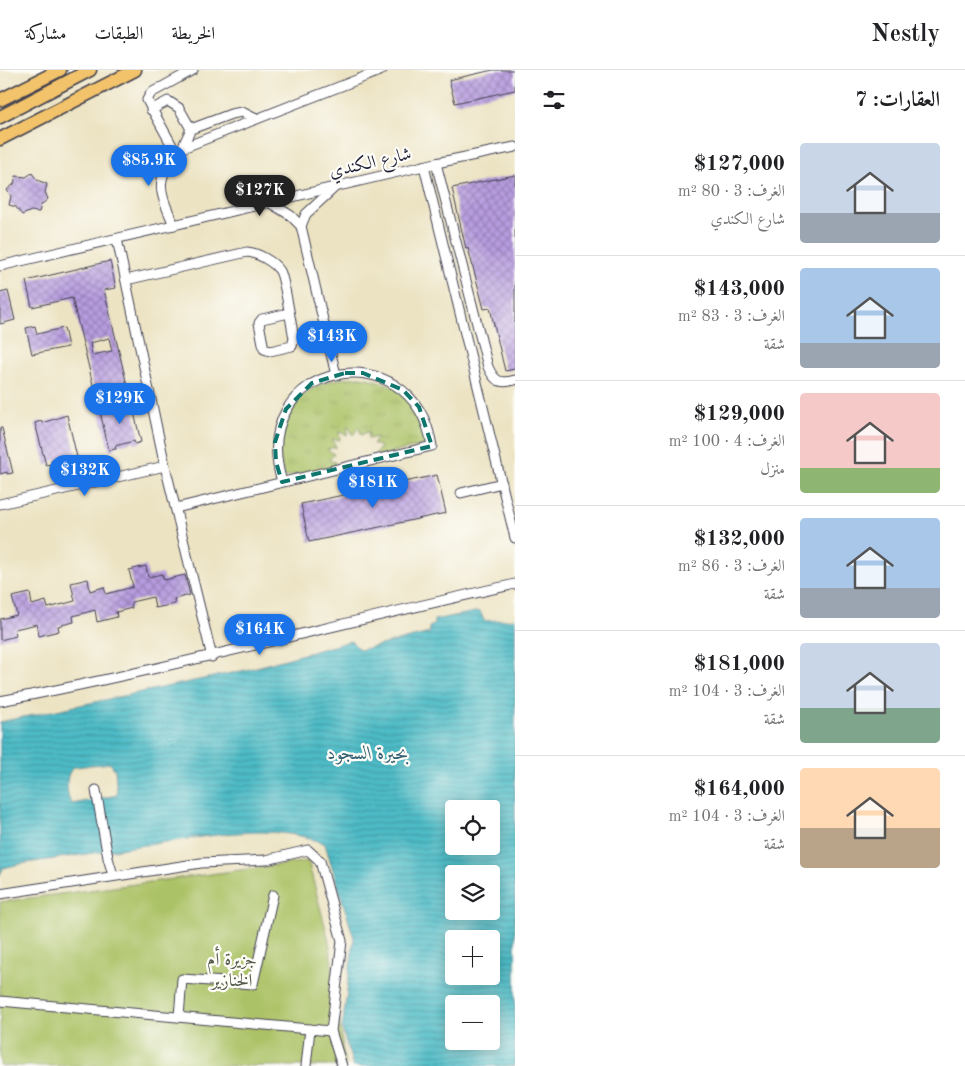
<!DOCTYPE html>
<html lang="ar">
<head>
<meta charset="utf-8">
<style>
  :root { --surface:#fff; --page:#f2f2f2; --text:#202124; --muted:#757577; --line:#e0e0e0; --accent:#1a73e8 }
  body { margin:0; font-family:"Old Standard TT",Amiri,serif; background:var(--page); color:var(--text); direction:rtl; height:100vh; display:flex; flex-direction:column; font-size:19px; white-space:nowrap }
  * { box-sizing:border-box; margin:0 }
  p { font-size:16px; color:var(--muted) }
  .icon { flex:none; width:28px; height:28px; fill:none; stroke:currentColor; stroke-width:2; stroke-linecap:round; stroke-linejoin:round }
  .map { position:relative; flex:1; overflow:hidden; direction:ltr }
  .sheet { display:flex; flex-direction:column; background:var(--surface); width:450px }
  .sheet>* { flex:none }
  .controls { position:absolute; left:445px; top:730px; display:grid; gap:10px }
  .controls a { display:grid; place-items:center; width:55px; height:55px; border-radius:5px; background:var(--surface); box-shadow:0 2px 12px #0003; font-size:25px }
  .price { position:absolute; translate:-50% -42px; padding:0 11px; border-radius:18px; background:var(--accent); color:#fff; font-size:16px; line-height:32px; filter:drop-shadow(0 1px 2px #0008) }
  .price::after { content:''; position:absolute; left:50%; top:30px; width:15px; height:11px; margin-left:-8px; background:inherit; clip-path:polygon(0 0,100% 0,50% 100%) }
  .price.on { background:#222; color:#fff }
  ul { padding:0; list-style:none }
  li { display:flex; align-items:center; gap:15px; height:125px; padding:0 25px }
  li+li { border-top:1px solid var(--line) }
  li span { display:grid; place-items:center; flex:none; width:140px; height:100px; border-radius:5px; color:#555 }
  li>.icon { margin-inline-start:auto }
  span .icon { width:60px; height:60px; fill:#fffc; stroke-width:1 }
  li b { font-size:21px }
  h2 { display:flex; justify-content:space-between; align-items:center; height:60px; padding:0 25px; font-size:21px }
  header { display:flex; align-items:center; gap:30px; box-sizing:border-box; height:70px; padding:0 25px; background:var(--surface); border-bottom:1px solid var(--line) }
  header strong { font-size:24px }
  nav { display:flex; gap:28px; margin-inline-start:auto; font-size:18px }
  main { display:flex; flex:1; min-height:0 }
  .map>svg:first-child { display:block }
</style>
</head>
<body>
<header>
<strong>Nestly</strong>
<nav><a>الخريطة</a><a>الطبقات</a><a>مشاركة</a></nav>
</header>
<main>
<section class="sheet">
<h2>العقارات: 7<svg class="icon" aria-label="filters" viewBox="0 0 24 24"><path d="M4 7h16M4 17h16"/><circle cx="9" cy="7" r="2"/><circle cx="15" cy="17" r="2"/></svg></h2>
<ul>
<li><span style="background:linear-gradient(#c9d6e8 70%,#9aa5b1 0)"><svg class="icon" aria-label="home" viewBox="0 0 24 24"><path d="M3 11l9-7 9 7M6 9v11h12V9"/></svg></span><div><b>$127,000</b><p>الغرف: 3 · 80 m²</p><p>شارع الكندي</p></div></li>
<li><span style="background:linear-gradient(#a9c7e8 75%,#9aa5b1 0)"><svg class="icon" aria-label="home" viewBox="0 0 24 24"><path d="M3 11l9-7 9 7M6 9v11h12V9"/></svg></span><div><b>$143,000</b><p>الغرف: 3 · 83 m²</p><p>شقة</p></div></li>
<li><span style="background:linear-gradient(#f6c9c9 75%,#8fb573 0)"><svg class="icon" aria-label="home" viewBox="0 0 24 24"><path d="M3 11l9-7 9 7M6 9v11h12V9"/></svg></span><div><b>$129,000</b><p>الغرف: 4 · 100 m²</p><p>منزل</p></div></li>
<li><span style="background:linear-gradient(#a9c7e8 70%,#9aa5b1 0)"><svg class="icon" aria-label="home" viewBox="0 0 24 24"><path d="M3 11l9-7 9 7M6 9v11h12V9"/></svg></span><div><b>$132,000</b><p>الغرف: 3 · 86 m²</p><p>شقة</p></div></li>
<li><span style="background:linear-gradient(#c9d6e8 65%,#7fa58c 0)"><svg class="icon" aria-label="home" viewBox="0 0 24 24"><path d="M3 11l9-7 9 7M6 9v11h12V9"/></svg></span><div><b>$181,000</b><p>الغرف: 3 · 104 m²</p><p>شقة</p></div></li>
<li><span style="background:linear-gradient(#ffd9b3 60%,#b9a48a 0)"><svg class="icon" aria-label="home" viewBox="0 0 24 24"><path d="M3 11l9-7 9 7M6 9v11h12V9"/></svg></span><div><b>$164,000</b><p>الغرف: 3 · 104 m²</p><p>شقة</p></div></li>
</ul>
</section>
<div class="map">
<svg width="515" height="996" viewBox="0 0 515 996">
  <defs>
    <pattern id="grass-tufts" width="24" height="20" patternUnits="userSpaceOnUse" patternTransform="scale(1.25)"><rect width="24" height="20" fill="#acc266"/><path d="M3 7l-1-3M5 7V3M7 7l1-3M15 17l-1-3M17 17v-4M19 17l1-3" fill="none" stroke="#94a659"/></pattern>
    <pattern id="water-rules" width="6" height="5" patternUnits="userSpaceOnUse" patternTransform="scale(1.25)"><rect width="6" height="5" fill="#4dbbc6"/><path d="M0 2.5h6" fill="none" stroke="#4098a2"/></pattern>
    <pattern id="building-cross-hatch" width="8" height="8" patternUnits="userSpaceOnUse" patternTransform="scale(1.25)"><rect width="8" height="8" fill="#b79cdf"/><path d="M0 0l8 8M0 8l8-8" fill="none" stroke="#947fb6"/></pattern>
  </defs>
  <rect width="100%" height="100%" fill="#fdfcf7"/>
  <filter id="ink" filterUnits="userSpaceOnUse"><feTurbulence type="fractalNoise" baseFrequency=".02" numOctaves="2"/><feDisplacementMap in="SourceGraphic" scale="10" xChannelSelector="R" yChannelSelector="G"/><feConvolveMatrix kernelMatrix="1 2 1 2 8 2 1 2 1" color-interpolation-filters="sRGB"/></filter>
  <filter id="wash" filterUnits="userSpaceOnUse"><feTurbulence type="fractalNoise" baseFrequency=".0096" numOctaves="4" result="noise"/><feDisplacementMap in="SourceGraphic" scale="20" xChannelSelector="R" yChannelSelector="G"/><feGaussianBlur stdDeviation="1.12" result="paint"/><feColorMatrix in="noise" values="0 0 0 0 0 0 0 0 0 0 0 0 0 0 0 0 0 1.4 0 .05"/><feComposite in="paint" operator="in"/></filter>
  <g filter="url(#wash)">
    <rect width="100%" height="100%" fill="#ece3c2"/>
    <path fill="url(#grass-tufts)" stroke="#677250" d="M 360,307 C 410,316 411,330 428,374 L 378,386 L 376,383 L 381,377 L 373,374 L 377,367 L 368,369 L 369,361 L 361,365 L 359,357 L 353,365 L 348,356 L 347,366 L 339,361 L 340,370 L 332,369 L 336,377 L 327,379 L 334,384 L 328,390 L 335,392 L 334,396 L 284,407 C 283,398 279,387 279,377 C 278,371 282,364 284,359 C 297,320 320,309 360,307 Z"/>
    <polygon fill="#acc266" stroke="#677250" points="308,791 329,871 345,996 0,996 0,832"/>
    <path fill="url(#water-rules)" stroke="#386e80" fill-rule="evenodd" d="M 480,541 L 484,551 L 515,549 L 515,996 L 353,996 L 342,959 L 354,868 L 325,774 C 275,751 206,767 152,774 C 108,781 64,787 20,794 L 3,798 L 0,806 L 0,652 L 246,600 L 351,571 L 360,580 L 430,563 L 429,557 L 434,555 L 434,550 ZM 110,693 L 115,700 L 117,725 L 72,734 C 66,725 64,704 74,697 ZM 454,739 L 491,739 L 491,776 L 454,776 ZM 454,804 L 491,804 L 491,841 L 454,841 ZM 454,869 L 491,869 L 491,906 L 454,906 ZM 454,934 L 491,934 L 491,971 L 454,971 Z"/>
    <g id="blocks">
      <g fill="url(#building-cross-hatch)" fill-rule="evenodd">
        <polygon points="493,0 515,0 515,20 455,33 449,10"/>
        <polygon points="32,103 37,110 47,114 45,122 48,129 41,135 39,142 31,141 22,145 16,137 9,135 11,126 7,120 14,114 16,106 26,107"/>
        <polygon points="515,105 515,299 505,301 490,238 484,239 468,178 466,179 452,118"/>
        <path d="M 110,191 L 116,218 L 104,220 L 128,319 L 122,321 L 121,319 L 102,323 L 102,326 L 96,327 L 72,228 L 32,237 L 26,211 ZM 109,268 L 112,281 L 92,285 L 90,273 Z"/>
        <polygon points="8,221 15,250 0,254 0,223"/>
        <polygon points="35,256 37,264 64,258 68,277 32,284 26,258"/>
        <polygon points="131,330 141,372 135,374 134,371 115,376 116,379 109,380 99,338 105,336 106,338"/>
        <polygon points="67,345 77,387 51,391 52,394 46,395 35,353 41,351 42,353"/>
        <polygon points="0,358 2,358 13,403 7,404 7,402 0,404"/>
        <polygon points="437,405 446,443 309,472 301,434"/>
        <polygon points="146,496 148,507 162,504 164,510 185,505 190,525 174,529 175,534 155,538 153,527 131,532 132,538 116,542 117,547 97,552 95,540 73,546 74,552 58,556 59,561 39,566 37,554 15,559 16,566 0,570 0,549 17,545 12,527 30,523 32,535 46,531 48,538 75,531 71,513 88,509 90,521 104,517 106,524 133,517 129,500"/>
      </g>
    </g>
  </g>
  <g filter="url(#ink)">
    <use href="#blocks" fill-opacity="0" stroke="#403f4f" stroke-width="1"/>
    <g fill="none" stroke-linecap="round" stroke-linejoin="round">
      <g stroke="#403f4f" stroke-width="11">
        <g id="minor">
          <polyline points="193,0 151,23 147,30 175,81 382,0"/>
          <polyline points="151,40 168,31 179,38 191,59 182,78"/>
          <polyline points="191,59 231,44 242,42 256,49"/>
          <path d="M 436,93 L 488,297 C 495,312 500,314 515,310"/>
          <polyline points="424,96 515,468"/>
          <polyline points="270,133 290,145 301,156 336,305"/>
          <path d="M 174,155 C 159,120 155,114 175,81"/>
          <polyline points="301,156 306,144 333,119"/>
          <polyline points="117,169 165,396 212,587"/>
          <polyline points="0,196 436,93 515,77"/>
          <path d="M 126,210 L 247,182 C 258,183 274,192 280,201 C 285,210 291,255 294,268 L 292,276 L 270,281 L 264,279 L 259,253 L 262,249 L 289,243"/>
          <polyline points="461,423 502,413"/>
          <polyline points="0,434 165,396"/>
          <path d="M 176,438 L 432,376 C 413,259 245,291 282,412"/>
          <path d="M 0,631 C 173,598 343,552 515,514"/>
          <polyline points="96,720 108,788 113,805"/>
          <polyline points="0,824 201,793 266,790 308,780 320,791 342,871 331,961 342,996"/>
          <polyline points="0,931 331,961"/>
          <polyline points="179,947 182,909 253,914 273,825"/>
          <polyline points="306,996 310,959"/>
        </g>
      </g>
      <g stroke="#403f4f" stroke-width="15">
        <g id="highway">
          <polyline points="0,30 60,0"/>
          <polyline points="0,47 90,0"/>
          <polyline points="0,69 135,0"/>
        </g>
      </g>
      <use href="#minor" stroke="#fff" stroke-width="9"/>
      <use href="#highway" stroke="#f2c36a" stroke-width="12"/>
    </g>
  </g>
  <path fill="none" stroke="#0f766e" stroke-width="4" stroke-dasharray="10 6" stroke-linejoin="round" d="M 345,303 L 363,303 L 403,320 L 419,337 L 432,376 L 282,412 L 276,392 L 275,372 L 286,339 L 312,313 Z"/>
  <g text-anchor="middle" stroke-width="4.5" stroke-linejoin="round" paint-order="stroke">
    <g font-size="18" fill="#22223b" stroke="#fdfcf7">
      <text transform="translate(370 92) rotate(-13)" y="6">شارع الكندي</text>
    </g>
    <g font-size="18" fill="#525a4a" stroke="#fdfcf7">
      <text x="232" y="895">جزيرة أم<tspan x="232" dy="21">الخنازير</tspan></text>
    </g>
    <g font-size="19" font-style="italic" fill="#335f73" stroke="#fdfcf7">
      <text x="368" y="689">بحيرة السجود</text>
    </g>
  </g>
</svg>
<div class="controls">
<a><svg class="icon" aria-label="locate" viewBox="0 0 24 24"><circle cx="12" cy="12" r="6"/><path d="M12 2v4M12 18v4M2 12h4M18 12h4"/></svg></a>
<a><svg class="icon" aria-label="layers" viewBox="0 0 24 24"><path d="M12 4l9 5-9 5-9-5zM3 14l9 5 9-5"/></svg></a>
<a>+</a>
<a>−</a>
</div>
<b class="price" style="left:149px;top:117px">$85.9K</b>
<b class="price on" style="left:260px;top:147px">$127K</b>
<b class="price" style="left:332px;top:293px">$143K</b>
<b class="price" style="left:120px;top:355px">$129K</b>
<b class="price" style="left:85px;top:427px">$132K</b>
<b class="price" style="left:373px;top:439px">$181K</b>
<b class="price" style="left:260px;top:586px">$164K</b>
</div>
</main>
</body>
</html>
